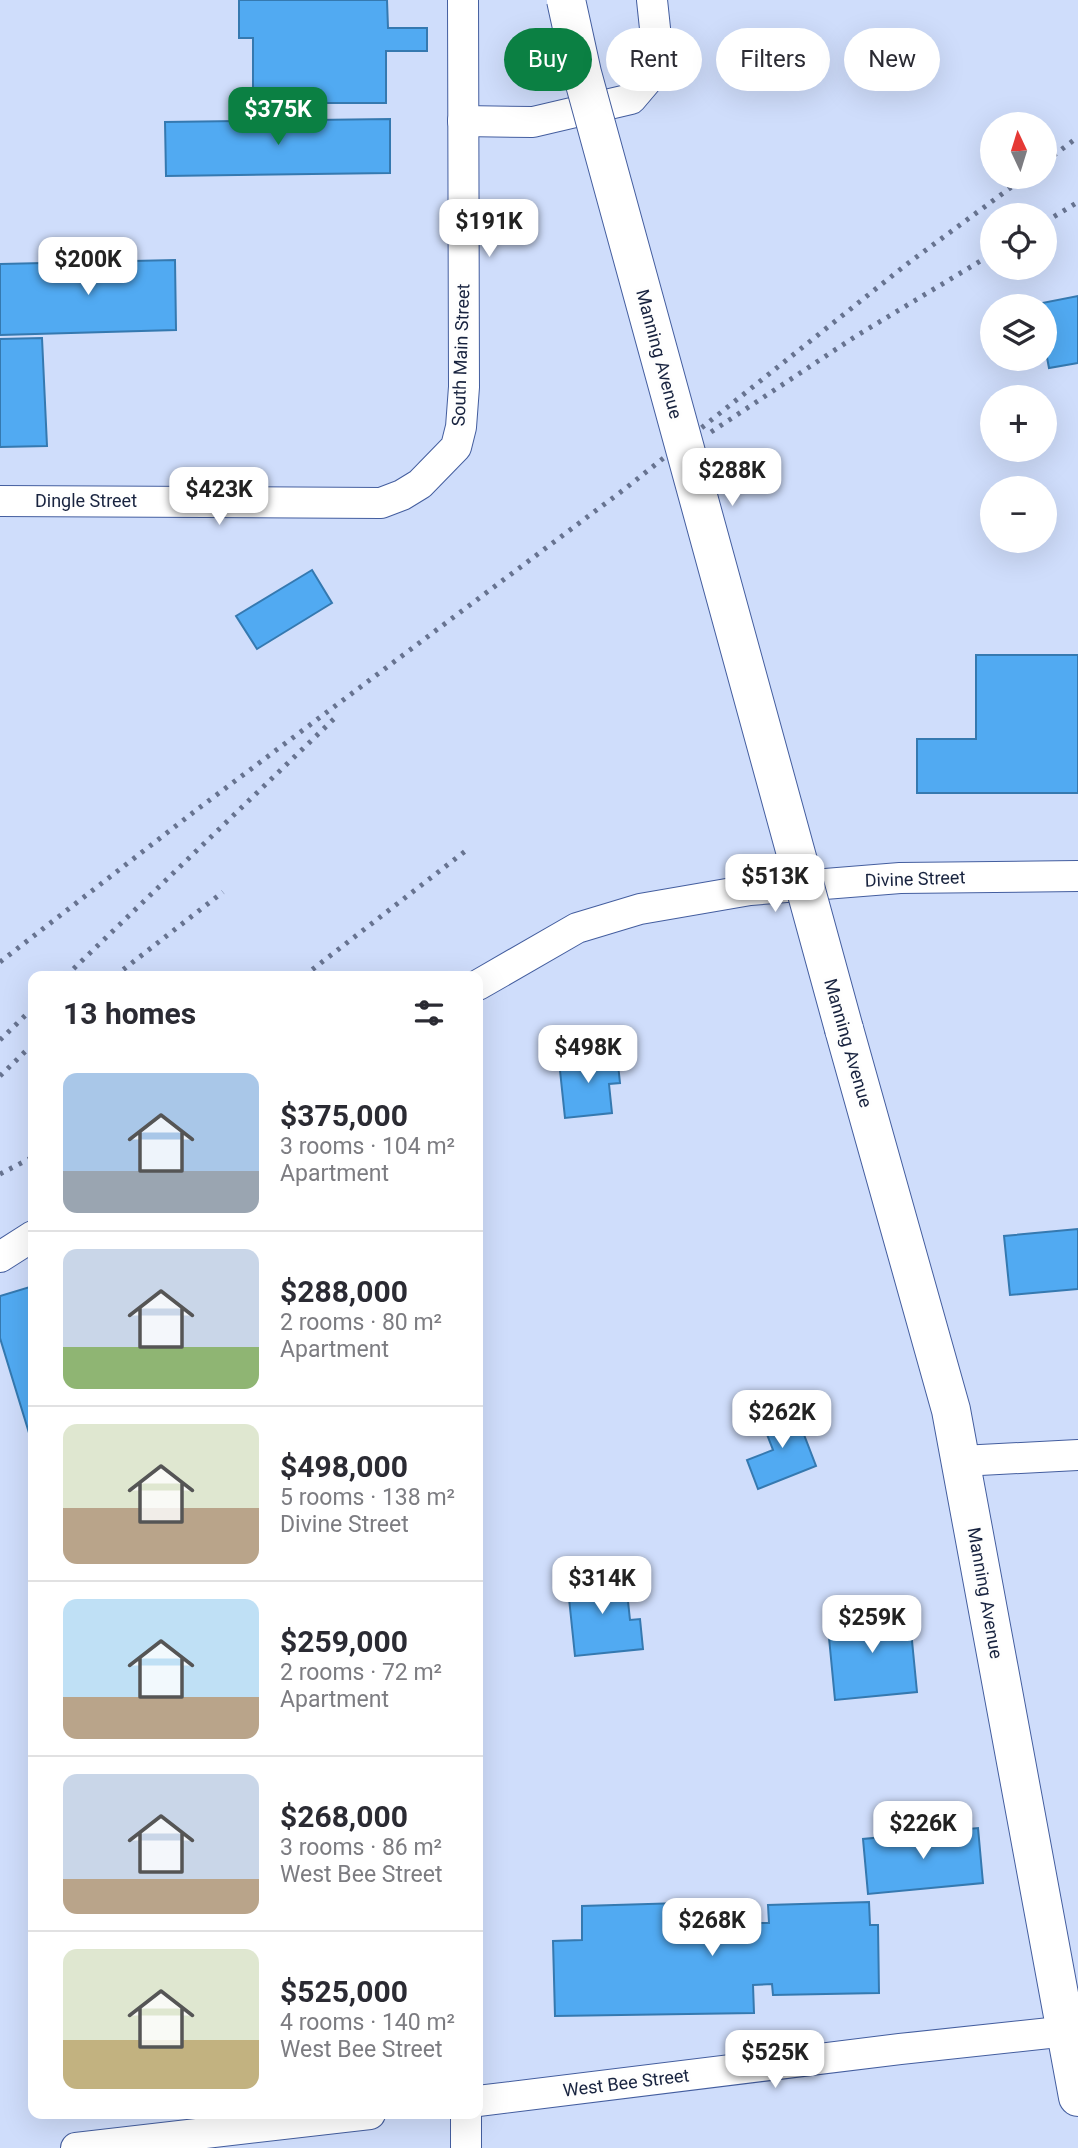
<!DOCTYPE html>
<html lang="en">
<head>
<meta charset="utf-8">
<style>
  :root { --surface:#fff; --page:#f2f2f3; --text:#2b2b33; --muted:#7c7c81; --line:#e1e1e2; --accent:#0b8043 }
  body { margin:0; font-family:Roboto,sans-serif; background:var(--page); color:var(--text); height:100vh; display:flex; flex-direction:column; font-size:26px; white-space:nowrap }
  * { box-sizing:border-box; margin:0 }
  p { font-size:23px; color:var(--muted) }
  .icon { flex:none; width:38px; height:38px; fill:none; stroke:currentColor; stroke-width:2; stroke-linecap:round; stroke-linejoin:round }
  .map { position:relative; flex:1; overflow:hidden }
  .side { position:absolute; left:28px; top:971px; width:455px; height:1148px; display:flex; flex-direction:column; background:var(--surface); border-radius:14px; box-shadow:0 7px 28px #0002 }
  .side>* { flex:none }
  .banner { position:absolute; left:504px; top:28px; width:469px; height:63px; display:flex; gap:14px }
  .needle { width:46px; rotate:356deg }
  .buttons { position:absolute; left:980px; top:112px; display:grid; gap:14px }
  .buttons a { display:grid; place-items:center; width:77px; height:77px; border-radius:50%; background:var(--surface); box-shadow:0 7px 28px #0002; font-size:35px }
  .price { position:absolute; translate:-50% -60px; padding:0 16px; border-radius:14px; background:#fff; color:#222; font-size:23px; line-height:46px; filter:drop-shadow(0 2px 4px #0008) }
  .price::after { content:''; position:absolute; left:50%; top:42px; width:21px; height:16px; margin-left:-10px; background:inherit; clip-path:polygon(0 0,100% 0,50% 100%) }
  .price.current { background:var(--accent); color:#fff }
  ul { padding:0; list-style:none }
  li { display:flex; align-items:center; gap:21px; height:175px; padding:0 35px }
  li+li { border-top:2px solid var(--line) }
  li span { display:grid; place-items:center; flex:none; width:196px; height:140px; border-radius:14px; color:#555 }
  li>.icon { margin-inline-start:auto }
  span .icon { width:84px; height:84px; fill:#fffc; stroke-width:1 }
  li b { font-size:30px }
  h2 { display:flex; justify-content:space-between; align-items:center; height:84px; padding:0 35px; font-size:30px }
  .chip { padding:0 24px; border-radius:32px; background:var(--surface); box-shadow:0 7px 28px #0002; font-size:24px; line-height:63px }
  .chip.current { background:var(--accent); color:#fff }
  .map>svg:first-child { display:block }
</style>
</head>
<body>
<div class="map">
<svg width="1078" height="2148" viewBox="0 0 1078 2148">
  <rect width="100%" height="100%" fill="#cfddfb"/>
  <g fill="#51aaf2" stroke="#3579b0" stroke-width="2">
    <polygon points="239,0 387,0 388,28 427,28 427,51 386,51 386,103 253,103 253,38 239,38"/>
    <polygon points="390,119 390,173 166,176 165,122"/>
    <polygon points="175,260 176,330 0,335 0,264"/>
    <polygon points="1078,296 1078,363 1049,368 1045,347 1045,306 1037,306 1037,304"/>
    <polygon points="42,338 47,446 0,447 0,339"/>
    <polygon points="312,570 332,603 257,649 236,616"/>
    <polygon points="976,655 1078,655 1078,793 917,793 917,739 976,739"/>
    <polygon points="617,1055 620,1083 609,1084 612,1113 565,1118 559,1061"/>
    <polygon points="1078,1229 1078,1289 1010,1295 1004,1236"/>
    <polygon points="33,1286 33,1446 0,1338 0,1296"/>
    <polygon points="793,1406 816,1466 758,1489 747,1460 773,1450 761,1419"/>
    <polygon points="625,1573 630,1620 640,1619 643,1649 575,1656 567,1579"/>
    <polygon points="909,1610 917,1692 835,1700 827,1617"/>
    <polygon points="978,1828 983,1883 868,1894 863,1839"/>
    <polygon points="869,1902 870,1925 878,1925 879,1993 773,1995 772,1984 753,1985 754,2013 555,2016 553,1941 582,1940 582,1906 681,1903 681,1922 703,1922 702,1905 751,1904 752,1923 769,1923 768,1905"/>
  </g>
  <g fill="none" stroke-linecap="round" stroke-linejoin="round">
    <g stroke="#445e9f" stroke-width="32">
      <g id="minor">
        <polyline points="463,121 533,122 631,99 659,66 652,0"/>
        <polyline points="0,501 381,503 402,495 420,484 456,447 461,427 464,387 463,0"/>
        <polyline points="478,985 577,928 640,909 750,890 900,878 1078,876"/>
        <polyline points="0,1257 33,1236"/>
        <polyline points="961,1461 1078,1455"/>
        <polyline points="478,2101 900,2049 1078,2030"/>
        <polyline points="466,2114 466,2148"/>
        <polyline points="76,2148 370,2114"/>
      </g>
    </g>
    <g stroke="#445e9f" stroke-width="40">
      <polyline id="secondary" points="844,1029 951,1410 1078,2097"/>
    </g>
    <use href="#minor" stroke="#fff" stroke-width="30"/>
    <use href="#secondary" stroke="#fff" stroke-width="38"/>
    <g stroke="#677390" stroke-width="5" stroke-dasharray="3.5 7" stroke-linecap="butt">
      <polyline points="1045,162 1078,137"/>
      <polyline points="1045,222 1078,202"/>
      <polyline points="711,432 856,336 992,254"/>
      <polyline points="0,962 199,808 626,488 907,264 1025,177"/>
      <polyline points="66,976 338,715"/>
      <polyline points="115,976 223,892"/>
      <polyline points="304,976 468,849"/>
      <polyline points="0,1040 33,1008"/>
      <polyline points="0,1076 33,1044"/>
      <polyline points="0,1174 33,1157"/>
    </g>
    <g stroke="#445e9f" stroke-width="40" stroke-linecap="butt">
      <polyline id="secondary-bridge" points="566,0 582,73 844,1029"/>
    </g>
    <use href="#secondary-bridge" stroke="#fff" stroke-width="38"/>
  </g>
  <g text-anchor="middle" stroke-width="6" stroke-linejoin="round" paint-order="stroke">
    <g font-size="18" fill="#18233f" stroke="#fefefe">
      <text transform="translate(659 354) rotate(75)" y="6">Manning Avenue</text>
      <text transform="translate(461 355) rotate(-88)" y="6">South Main Street</text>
      <text x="86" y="507">Dingle Street</text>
      <text transform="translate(915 879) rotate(-2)" y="6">Divine Street</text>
      <text transform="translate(848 1043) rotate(74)" y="6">Manning Avenue</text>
      <text transform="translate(985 1593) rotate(80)" y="6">Manning Avenue</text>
      <text transform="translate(626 2083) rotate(-7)" y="6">West Bee Street</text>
    </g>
  </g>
</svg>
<div class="buttons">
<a><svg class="needle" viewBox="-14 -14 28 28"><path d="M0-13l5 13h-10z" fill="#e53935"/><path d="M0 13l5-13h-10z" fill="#7c7c81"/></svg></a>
<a><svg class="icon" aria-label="locate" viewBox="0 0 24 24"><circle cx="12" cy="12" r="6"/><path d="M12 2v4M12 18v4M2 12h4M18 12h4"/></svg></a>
<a><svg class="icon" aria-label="layers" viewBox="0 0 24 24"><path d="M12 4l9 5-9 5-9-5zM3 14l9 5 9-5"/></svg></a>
<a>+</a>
<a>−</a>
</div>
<b class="price current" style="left:278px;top:147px">$375K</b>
<b class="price" style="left:489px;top:259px">$191K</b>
<b class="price" style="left:88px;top:297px">$200K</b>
<b class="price" style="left:732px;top:508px">$288K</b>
<b class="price" style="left:219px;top:527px">$423K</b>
<b class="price" style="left:775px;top:914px">$513K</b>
<b class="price" style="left:588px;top:1085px">$498K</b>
<b class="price" style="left:782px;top:1450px">$262K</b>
<b class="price" style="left:602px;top:1616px">$314K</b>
<b class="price" style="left:872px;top:1655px">$259K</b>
<b class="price" style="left:923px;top:1861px">$226K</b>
<b class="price" style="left:712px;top:1958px">$268K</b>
<b class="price" style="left:775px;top:2090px">$525K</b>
<div class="banner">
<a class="chip current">Buy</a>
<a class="chip">Rent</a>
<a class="chip">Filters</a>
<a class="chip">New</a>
</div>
<section class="side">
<h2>13 homes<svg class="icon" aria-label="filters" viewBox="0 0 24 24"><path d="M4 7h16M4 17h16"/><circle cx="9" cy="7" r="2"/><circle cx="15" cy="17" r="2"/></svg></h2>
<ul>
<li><span style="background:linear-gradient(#a9c7e8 70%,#9aa5b1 0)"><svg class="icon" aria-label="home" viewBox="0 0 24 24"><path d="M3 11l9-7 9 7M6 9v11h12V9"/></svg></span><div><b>$375,000</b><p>3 rooms · 104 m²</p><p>Apartment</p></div></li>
<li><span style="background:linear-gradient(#c9d6e8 70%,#8fb573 0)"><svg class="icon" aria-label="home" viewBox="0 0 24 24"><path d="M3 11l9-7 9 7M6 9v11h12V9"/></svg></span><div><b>$288,000</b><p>2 rooms · 80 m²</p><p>Apartment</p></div></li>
<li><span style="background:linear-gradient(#dfe7d0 60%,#b9a48a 0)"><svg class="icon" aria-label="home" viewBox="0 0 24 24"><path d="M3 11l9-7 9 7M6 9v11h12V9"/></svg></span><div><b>$498,000</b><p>5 rooms · 138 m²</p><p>Divine Street</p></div></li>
<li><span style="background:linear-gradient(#bfe0f5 70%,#b9a48a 0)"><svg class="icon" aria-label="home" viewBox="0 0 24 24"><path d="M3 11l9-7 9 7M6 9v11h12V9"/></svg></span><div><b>$259,000</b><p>2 rooms · 72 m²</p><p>Apartment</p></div></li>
<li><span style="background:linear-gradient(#c9d6e8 75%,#b9a48a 0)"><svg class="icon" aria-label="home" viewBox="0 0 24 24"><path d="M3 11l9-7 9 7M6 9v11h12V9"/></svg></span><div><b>$268,000</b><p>3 rooms · 86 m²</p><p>West Bee Street</p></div></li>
<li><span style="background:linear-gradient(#dfe7d0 65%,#c2b280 0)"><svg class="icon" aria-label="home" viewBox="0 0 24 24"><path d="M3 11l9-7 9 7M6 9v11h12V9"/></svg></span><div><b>$525,000</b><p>4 rooms · 140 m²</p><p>West Bee Street</p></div></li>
</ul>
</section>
</div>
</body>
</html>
